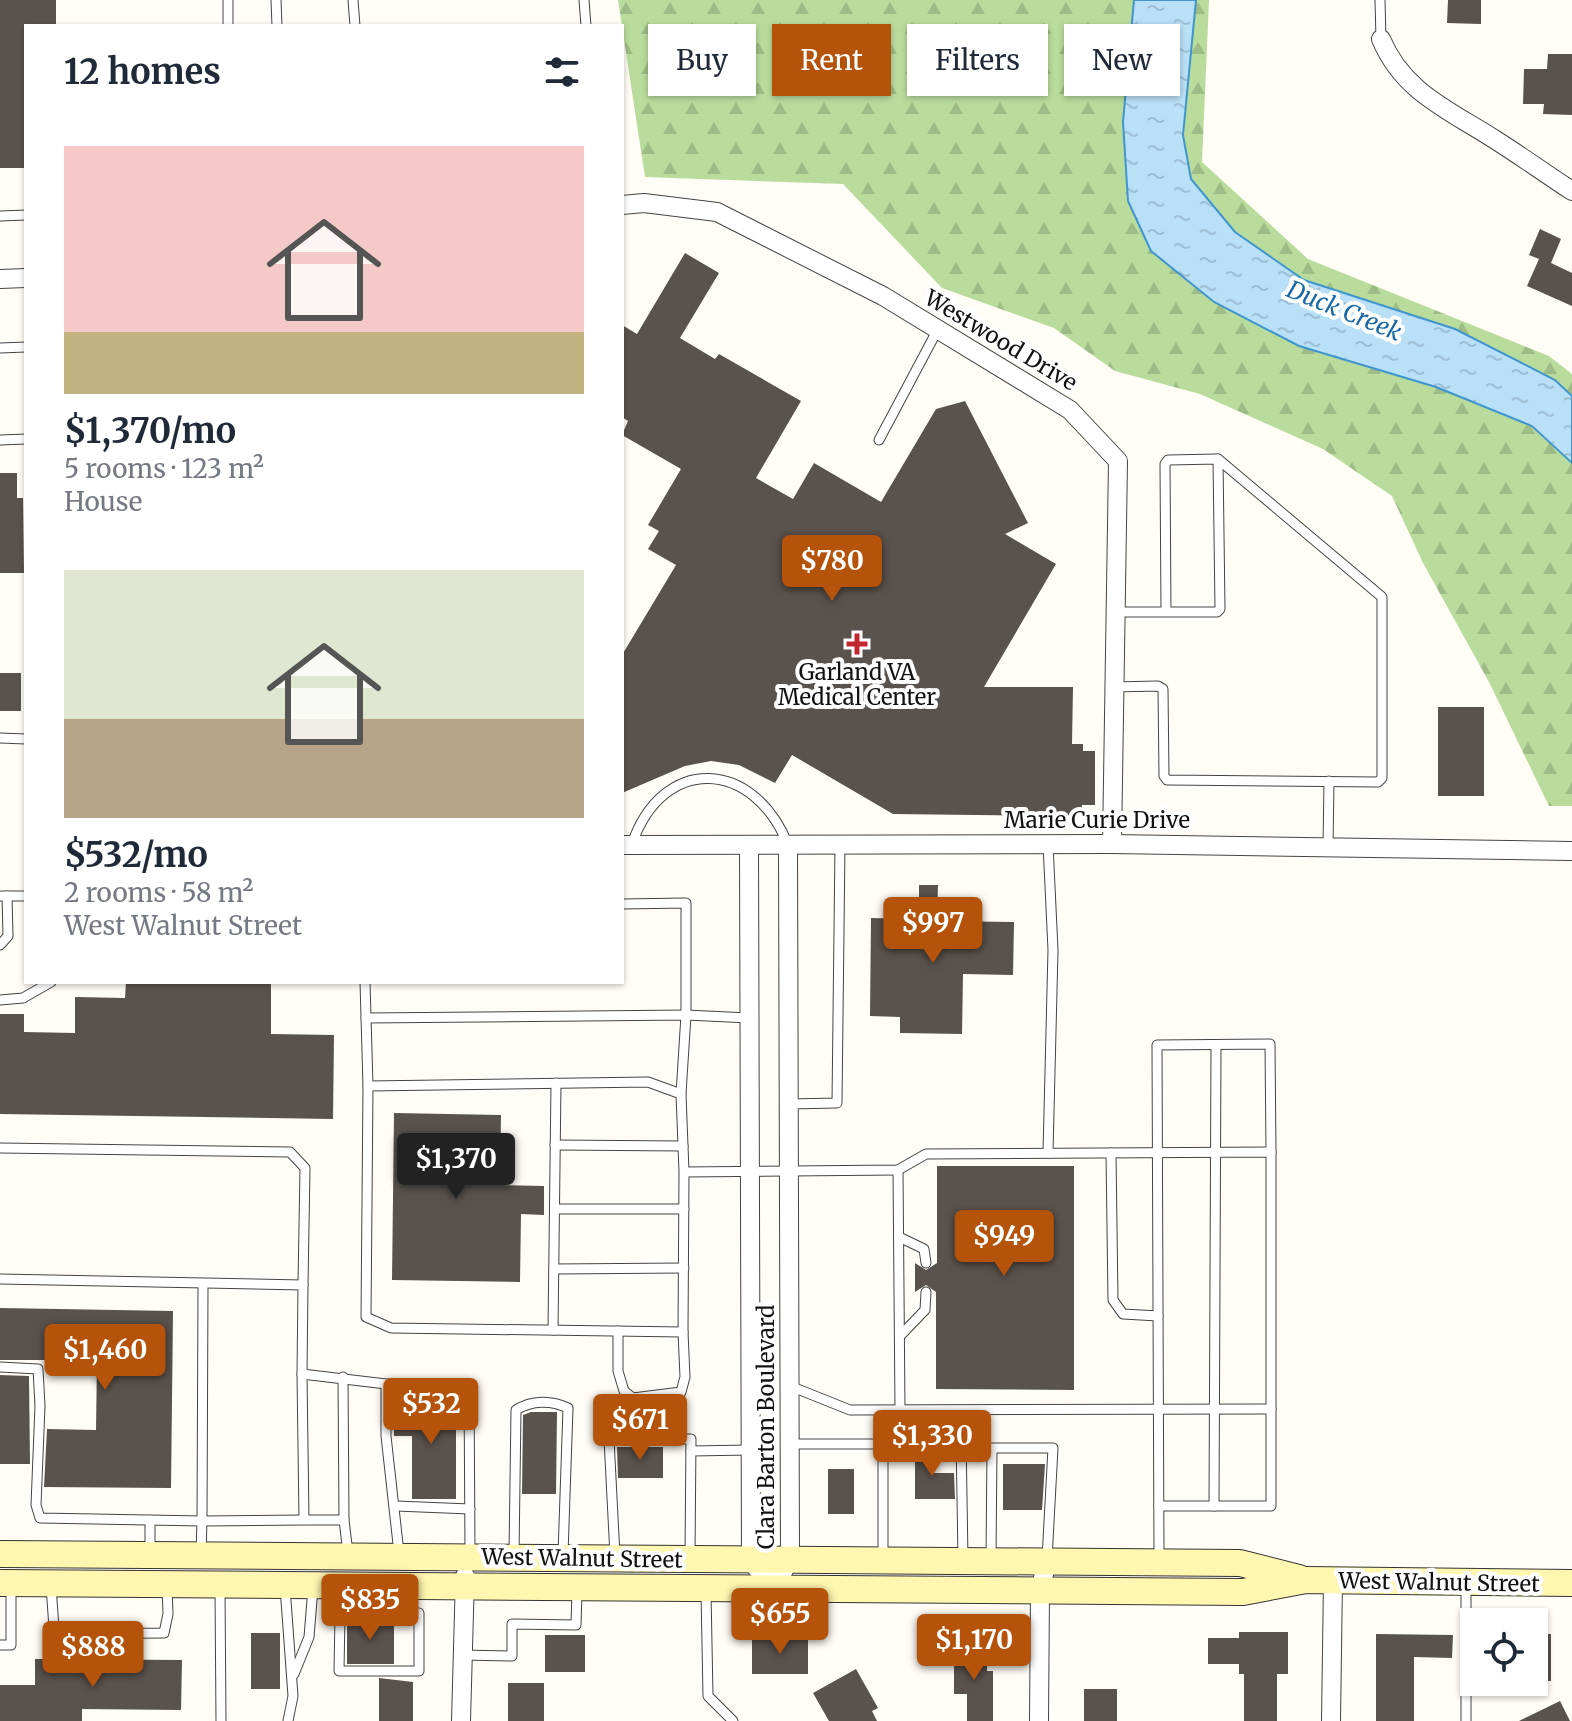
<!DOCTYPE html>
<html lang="en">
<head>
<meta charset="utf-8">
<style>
  :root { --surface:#fff; --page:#f6f6f7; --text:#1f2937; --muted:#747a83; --accent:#b45309 }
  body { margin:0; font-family:Merriweather,serif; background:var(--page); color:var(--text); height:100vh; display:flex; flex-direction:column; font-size:30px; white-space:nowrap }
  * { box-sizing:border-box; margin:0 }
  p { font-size:26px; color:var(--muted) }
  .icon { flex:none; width:44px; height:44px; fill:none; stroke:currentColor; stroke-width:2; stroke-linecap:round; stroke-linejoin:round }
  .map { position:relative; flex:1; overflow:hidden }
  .side { position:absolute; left:24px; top:24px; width:600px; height:960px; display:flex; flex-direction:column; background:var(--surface); border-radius:0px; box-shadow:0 2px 6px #0004 }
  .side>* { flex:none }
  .top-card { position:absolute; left:648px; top:24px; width:760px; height:72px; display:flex; gap:16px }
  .buttons { position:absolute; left:1460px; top:1608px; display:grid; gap:16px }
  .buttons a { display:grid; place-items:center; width:88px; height:88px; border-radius:0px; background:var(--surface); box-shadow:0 2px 6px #0004; font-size:40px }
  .price { position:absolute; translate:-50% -68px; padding:0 18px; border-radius:8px; background:var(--accent); color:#fff; font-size:26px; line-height:52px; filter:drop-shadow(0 2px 4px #0008) }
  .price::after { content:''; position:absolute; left:50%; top:48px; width:24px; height:18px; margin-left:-12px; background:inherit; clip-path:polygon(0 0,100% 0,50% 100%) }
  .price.selected { background:#222; color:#fff }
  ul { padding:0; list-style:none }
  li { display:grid; align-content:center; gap:16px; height:424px; padding:0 40px }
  li span { display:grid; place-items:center; height:248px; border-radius:0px; color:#555 }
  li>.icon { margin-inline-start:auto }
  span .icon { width:144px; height:144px; fill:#fffc; stroke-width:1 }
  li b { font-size:34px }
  h2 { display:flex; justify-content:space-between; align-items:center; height:96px; padding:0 40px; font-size:34px }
  .chip { padding:0 28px; border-radius:0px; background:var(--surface); box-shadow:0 2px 6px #0004; font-size:28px; line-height:72px }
  .chip.selected { background:var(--accent); color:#fff }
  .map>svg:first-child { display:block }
</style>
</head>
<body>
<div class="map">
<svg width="1572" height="1721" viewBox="0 0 1572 1721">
  <defs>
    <pattern id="forest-firs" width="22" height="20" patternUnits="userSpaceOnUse" patternTransform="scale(2)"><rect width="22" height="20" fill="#b9dc9c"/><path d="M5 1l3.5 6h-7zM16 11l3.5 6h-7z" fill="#9ebc85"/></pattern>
    <pattern id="water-ripples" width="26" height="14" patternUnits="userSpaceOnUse" patternTransform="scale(2)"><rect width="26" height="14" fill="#b9e0f7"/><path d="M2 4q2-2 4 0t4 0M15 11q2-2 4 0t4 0" fill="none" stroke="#9ebfd3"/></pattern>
  </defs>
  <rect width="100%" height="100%" fill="#fffdf5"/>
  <polygon fill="url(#forest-firs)" points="618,0 1209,0 1202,162 1308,259 1549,356 1572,374 1572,806 1549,806 1489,682 1423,563 1392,496 1323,449 1200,394 1115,371 1054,328 942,288 843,184 645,177"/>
  <polygon fill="url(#water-ripples)" stroke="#3f96cf" stroke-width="2" points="1134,0 1196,0 1183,135 1191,179 1235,232 1304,280 1455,329 1555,380 1572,396 1572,463 1532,426 1436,387 1299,346 1214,302 1151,251 1128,201 1123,122"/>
  <g fill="#5a524d">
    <polygon points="0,0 56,0 56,26 26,26 26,168 0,168"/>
    <polygon points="1448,0 1481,0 1481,24 1447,23"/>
    <polygon points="1548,54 1572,54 1572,115 1543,114 1544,104 1523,104 1524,69 1547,69"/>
    <polygon points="1540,229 1561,239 1551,263 1572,273 1572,306 1527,286 1539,259 1529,255"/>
    <polygon points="685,253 719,273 680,338 715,359 719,354 801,401 756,478 793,499 814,463 881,502 936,409 965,401 1028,523 1005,534 1056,564 984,687 1073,687 1072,744 1083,744 1083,751 1095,751 1095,805 1082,805 1082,811 1072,811 1072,816 893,814 792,755 775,783 739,765 711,761 685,766 622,793 622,655 676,565 648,549 659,531 648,525 681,469 622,435 628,421 622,417 622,325 637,334"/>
    <polygon points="0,473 17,473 17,498 23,498 24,573 0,573"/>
    <rect x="0" y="673" width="21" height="38"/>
    <rect x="1438" y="707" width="46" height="89"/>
    <polygon points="919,885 938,885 937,921 1014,922 1013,975 963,974 962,1034 900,1033 900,1017 870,1016 871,918 919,919"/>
    <polygon points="126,982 271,982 271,1034 334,1035 333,1119 0,1114 0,1014 24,1014 24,1032 75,1033 75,997 125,998"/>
    <polygon points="394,1113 501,1115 500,1185 544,1186 544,1215 521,1214 520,1282 392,1280"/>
    <polygon points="937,1166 1074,1166 1074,1390 936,1389 936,1292 926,1285 915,1292 915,1263 926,1270 937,1263"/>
    <polygon points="0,1308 173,1311 171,1488 44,1487 47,1429 96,1430 97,1360 0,1360"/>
    <polygon points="0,1375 29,1376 30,1464 0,1464"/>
    <polygon points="411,1398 456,1398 456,1499 412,1499 412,1436 394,1436 394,1414 411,1414"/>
    <polygon points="531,1412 557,1412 556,1494 522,1494 523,1415"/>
    <polygon points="617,1447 663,1447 663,1478 618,1478"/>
    <polygon points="915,1449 934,1449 934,1473 954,1473 955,1499 915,1499"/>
    <polygon points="1003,1464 1045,1464 1042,1510 1003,1510"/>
    <rect x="828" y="1469" width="26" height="45"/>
    <rect x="347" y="1620" width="47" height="44"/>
    <polygon points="1239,1632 1288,1632 1288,1674 1277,1674 1277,1721 1244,1721 1244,1674 1239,1674 1239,1664 1208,1664 1208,1638 1239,1638"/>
    <rect x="251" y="1633" width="29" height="56"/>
    <polygon points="1376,1634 1453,1635 1452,1658 1414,1657 1414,1721 1376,1721"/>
    <rect x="1534" y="1634" width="17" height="47"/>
    <rect x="545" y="1635" width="40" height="37"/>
    <rect x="752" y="1639" width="56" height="35"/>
    <polygon points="954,1647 987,1647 987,1671 993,1671 993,1721 967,1721 967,1694 954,1694"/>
    <polygon points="35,1659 182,1660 181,1710 82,1709 82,1721 0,1721 0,1685 35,1685"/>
    <polygon points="856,1669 878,1708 872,1711 877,1721 829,1721 813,1693"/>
    <polygon points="379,1678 413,1682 413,1721 379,1721"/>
    <rect x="508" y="1683" width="36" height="38"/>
    <rect x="1084" y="1689" width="33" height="32"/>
    <polygon points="1560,1701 1570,1721 1519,1721"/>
  </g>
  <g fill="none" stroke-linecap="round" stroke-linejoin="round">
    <g stroke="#444" stroke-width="11">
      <g id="lane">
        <polyline points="228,0 228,26"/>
        <polyline points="276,0 277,26"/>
        <polyline points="353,0 355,26"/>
        <polyline points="584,0 586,26"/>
        <polyline points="1380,0 1381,39"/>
        <polyline points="0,216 26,215"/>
        <polyline points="0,348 26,347"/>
        <polyline points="0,440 26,439"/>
        <polyline points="879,440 938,329"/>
        <polyline points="1117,612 1217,612 1220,609 1218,459 1168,460 1165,464 1166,612"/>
        <polyline points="1112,687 1158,686 1163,689 1164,776 1167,780 1378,782 1382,778 1382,597 1218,459"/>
        <polyline points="0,738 26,739"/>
        <path d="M 632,844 C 663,754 754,759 788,845"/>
        <polyline points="1048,844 1053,950 1048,1153"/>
        <polyline points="1328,847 1329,781"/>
        <polyline points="0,896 26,896"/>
        <polyline points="622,904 686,903 686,1015 749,1018"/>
        <polyline points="0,945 8,936 7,896"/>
        <polyline points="365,982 368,1086"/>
        <polyline points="0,1000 23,998 51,982"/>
        <polyline points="366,1018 686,1015 681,1094"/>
        <polyline points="789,1104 837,1103 840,844"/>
        <polyline points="555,1145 683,1146"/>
        <polyline points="0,1148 290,1152 305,1168 303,1285"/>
        <polyline points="1111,1153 1113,1300 1123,1314 1158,1316"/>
        <polyline points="898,1170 900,1410"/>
        <polyline points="684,1172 683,1332 391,1328 366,1317 368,1086 648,1082 681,1094 684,1172 898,1170 926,1154 1271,1152 1271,1506 1159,1506"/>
        <polyline points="555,1209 684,1209"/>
        <polyline points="899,1237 924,1249 926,1263"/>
        <polyline points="554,1269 684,1268"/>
        <polyline points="0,1279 303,1285 302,1374 386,1384 469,1384 470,1553"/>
        <polyline points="203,1286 202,1521 304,1520"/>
        <polyline points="553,1330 556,1083"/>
        <polyline points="618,1331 618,1371 624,1391 633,1398 681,1392 685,1377 683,1332"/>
        <polyline points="901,1335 925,1310 926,1292"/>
        <polyline points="0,1367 38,1369 40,1406 36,1505 40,1518 202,1521 201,1553"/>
        <polyline points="302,1374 304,1520 344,1520"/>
        <polyline points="343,1377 344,1520 348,1553"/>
        <polyline points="386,1384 386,1436 399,1553"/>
        <polyline points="790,1386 850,1410 1271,1409"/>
        <polyline points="961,1437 963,1558"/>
        <polyline points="790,1444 883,1444 883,1557"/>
        <polyline points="691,1451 751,1450"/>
        <polyline points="396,1506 470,1509"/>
        <polyline points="1214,1506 1216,1045"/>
        <polyline points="150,1520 150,1552"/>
        <path d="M 514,1554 L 516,1410 C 532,1400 551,1400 568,1408 L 563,1554"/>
        <polyline points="615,1556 609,1439 691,1439 690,1556"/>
        <polyline points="991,1558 992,1448 1053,1448 1047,1559"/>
        <polyline points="1159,1561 1157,1045 1270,1044 1271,1152"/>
        <polyline points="1466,1585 1466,1721"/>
        <polyline points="51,1586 54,1628 68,1634 164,1633 168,1614 167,1586"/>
        <polyline points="285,1587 293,1696 288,1721"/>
        <polyline points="220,1588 221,1721"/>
        <polyline points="706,1592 708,1696 733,1721"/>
        <polyline points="346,1611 340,1615 339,1671 419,1671 419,1613 346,1611 347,1588"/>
        <polyline points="0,1645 11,1645 11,1584"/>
        <polyline points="461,1655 512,1656 512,1624 576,1625 577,1591"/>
        <polyline points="294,1674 309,1637 313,1588"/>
      </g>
    </g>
    <g stroke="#444" stroke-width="20">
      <g id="street">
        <path d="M 1381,39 C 1403,92 1449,110 1494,139 C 1521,156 1546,174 1572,191"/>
        <polyline points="622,205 644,203 717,212 883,296 1070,410 1118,461 1112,844"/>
        <polyline points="0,279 26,278"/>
        <polyline points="622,845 1112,844 1572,851"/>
        <polyline points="749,845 751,1561 773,1588 790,1560 788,845"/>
        <polyline points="461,1721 465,1576"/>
        <polyline points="1039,1721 1040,1590 1047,1562"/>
        <polyline points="1331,1721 1333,1580"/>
      </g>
    </g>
    <g stroke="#333" stroke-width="28">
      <g id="secondary">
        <polyline points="0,1554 1240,1563 1299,1578"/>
        <polyline points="0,1583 1243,1592 1306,1580 1572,1583"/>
      </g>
    </g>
    <use href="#lane" stroke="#fff" stroke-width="9"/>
    <use href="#street" stroke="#fff" stroke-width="18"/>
    <use href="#secondary" stroke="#fff6b0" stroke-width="26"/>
  </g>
  <path fill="#c4262e" stroke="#fff" stroke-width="3" d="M853 632h8v8h8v8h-8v8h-8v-8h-8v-8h8z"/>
  <g text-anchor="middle" stroke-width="8" stroke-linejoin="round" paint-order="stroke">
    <g font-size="22" fill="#111" stroke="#fff">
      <text transform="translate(1001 340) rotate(31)" y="8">Westwood Drive</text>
      <text x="1097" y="828">Marie Curie Drive</text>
      <text transform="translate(766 1427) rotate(-90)" y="8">Clara Barton Boulevard</text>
      <text transform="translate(582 1558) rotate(1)" y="8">West Walnut Street</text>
      <text transform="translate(1439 1582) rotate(1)" y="8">West Walnut Street</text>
    </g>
    <g font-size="22" fill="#111" stroke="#fff">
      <text x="857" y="680">Garland VA<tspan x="857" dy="25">Medical Center</tspan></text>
    </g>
    <g font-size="24" font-style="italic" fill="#1768a6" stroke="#fff">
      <text transform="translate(1344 311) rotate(22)" y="8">Duck Creek</text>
    </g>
  </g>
</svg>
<div class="buttons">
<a><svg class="icon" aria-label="locate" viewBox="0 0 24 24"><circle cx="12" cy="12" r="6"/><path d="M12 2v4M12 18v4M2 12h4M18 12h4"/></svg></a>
</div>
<b class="price" style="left:832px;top:603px">$780</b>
<b class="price" style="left:933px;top:965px">$997</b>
<b class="price selected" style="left:456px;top:1201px">$1,370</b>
<b class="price" style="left:1004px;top:1278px">$949</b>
<b class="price" style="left:105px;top:1392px">$1,460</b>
<b class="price" style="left:431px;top:1446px">$532</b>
<b class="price" style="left:640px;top:1462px">$671</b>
<b class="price" style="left:932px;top:1478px">$1,330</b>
<b class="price" style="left:370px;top:1642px">$835</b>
<b class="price" style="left:780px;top:1656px">$655</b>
<b class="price" style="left:974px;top:1682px">$1,170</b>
<b class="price" style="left:93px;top:1689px">$888</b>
<div class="top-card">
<a class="chip">Buy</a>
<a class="chip selected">Rent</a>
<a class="chip">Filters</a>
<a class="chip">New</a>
</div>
<section class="side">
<h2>12 homes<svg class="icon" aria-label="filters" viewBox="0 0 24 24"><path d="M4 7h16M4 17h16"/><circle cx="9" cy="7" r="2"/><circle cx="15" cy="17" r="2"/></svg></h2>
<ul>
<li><span style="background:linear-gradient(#f6c9c9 75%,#c2b280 0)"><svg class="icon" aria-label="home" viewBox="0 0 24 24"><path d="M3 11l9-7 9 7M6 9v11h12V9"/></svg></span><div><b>$1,370/mo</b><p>5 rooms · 123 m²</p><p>House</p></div></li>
<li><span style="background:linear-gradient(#dfe7d0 60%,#b9a48a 0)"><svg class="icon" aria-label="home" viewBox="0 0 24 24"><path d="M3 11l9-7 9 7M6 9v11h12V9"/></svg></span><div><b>$532/mo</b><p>2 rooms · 58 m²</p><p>West Walnut Street</p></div></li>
</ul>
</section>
</div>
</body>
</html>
